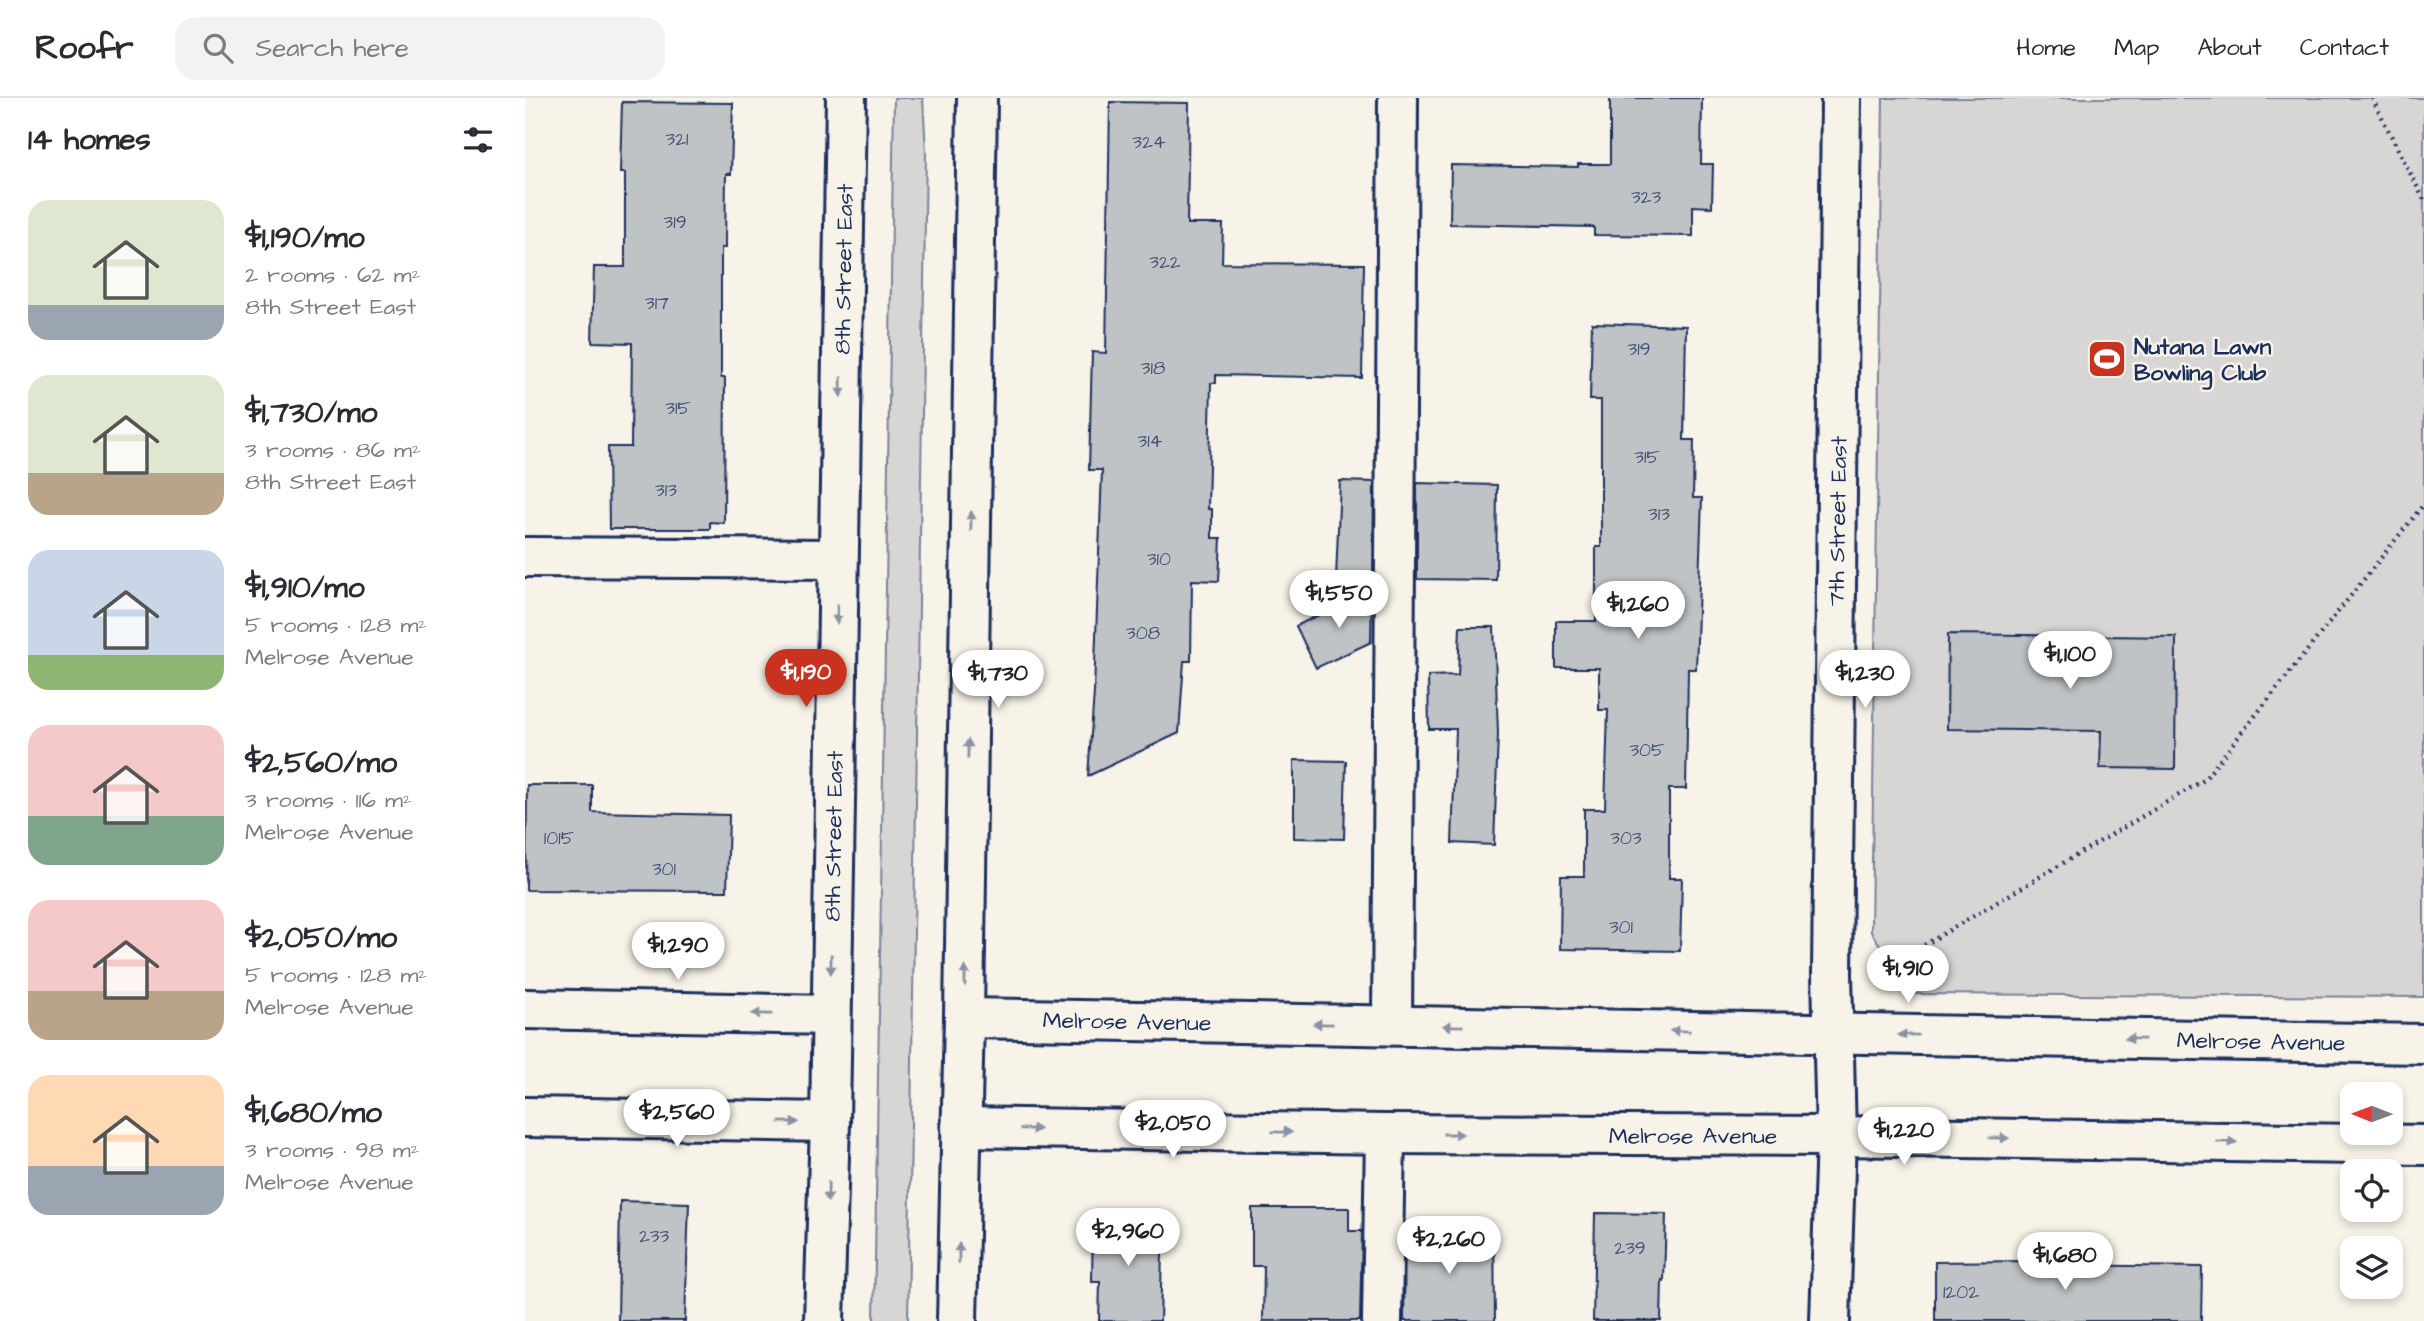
<!DOCTYPE html>
<html lang="en">
<head>
<meta charset="utf-8">
<style>
  :root { --surface:#fff; --page:#f2f2f3; --text:#2b2b33; --muted:#7c7c81; --line:#e1e1e2; --accent:#c8321e }
  body { margin:0; font-family:"Architects Daughter",sans-serif; background:var(--page); color:var(--text); height:100vh; display:flex; flex-direction:column; font-size:26px; white-space:nowrap }
  * { box-sizing:border-box; margin:0 }
  p { font-size:23px; color:var(--muted) }
  .icon { flex:none; width:38px; height:38px; fill:none; stroke:currentColor; stroke-width:2; stroke-linecap:round; stroke-linejoin:round }
  .map { position:relative; flex:1; overflow:hidden }
  .details { display:flex; flex-direction:column; background:var(--surface); width:525px }
  .details>* { flex:none }
  .needle { width:46px; rotate:271deg }
  .tools { position:absolute; left:1815px; top:984px; display:grid; gap:14px }
  .tools a { display:grid; place-items:center; width:63px; height:63px; border-radius:14px; background:var(--surface); box-shadow:0 4px 10px #0003; font-size:35px }
  .price { position:absolute; translate:-50% -60px; padding:0 16px; border-radius:24px; background:#fff; color:#222; font-size:23px; line-height:46px; filter:drop-shadow(0 2px 4px #0008) }
  .price::after { content:''; position:absolute; left:50%; top:42px; width:21px; height:16px; margin-left:-10px; background:inherit; clip-path:polygon(0 0,100% 0,50% 100%) }
  .price.on { background:var(--accent); color:#fff }
  ul { padding:0; list-style:none }
  li { display:flex; align-items:center; gap:21px; height:175px; padding:0 28px }
  li span { display:grid; place-items:center; flex:none; width:196px; height:140px; border-radius:21px; color:#555 }
  li>.icon { margin-inline-start:auto }
  span .icon { width:84px; height:84px; fill:#fffc; stroke-width:1 }
  li b { font-size:30px }
  h2 { display:flex; justify-content:space-between; align-items:center; height:84px; padding:0 28px; font-size:30px }
  header { display:flex; align-items:center; gap:42px; box-sizing:border-box; height:98px; padding:0 35px; background:var(--surface); border-bottom:2px solid var(--line) }
  header strong { font-size:33px }
  nav { display:flex; gap:38px; margin-inline-start:auto; font-size:24px }
  .search { width:490px; height:63px; background:var(--page); display:flex; align-items:center; gap:18px; box-sizing:border-box; padding:0 24px; border-radius:21px; color:var(--muted); font-size:26px }
  main { display:flex; flex:1; min-height:0 }
  .map>svg:first-child { display:block }
</style>
</head>
<body>
<header>
<strong>Roofr</strong>
<div class="search"><svg class="icon" aria-label="search" viewBox="0 0 24 24"><circle cx="10" cy="10" r="6"/><path d="M15 15l6 6"/></svg>Search here</div>
<nav><a>Home</a><a>Map</a><a>About</a><a>Contact</a></nav>
</header>
<main>
<section class="details">
<h2>14 homes<svg class="icon" aria-label="filters" viewBox="0 0 24 24"><path d="M4 7h16M4 17h16"/><circle cx="9" cy="7" r="2"/><circle cx="15" cy="17" r="2"/></svg></h2>
<ul>
<li><span style="background:linear-gradient(#dfe7d0 75%,#9aa5b1 0)"><svg class="icon" aria-label="home" viewBox="0 0 24 24"><path d="M3 11l9-7 9 7M6 9v11h12V9"/></svg></span><div><b>$1,190/mo</b><p>2 rooms · 62 m²</p><p>8th Street East</p></div></li>
<li><span style="background:linear-gradient(#dfe7d0 70%,#b9a48a 0)"><svg class="icon" aria-label="home" viewBox="0 0 24 24"><path d="M3 11l9-7 9 7M6 9v11h12V9"/></svg></span><div><b>$1,730/mo</b><p>3 rooms · 86 m²</p><p>8th Street East</p></div></li>
<li><span style="background:linear-gradient(#c9d6e8 75%,#8fb573 0)"><svg class="icon" aria-label="home" viewBox="0 0 24 24"><path d="M3 11l9-7 9 7M6 9v11h12V9"/></svg></span><div><b>$1,910/mo</b><p>5 rooms · 128 m²</p><p>Melrose Avenue</p></div></li>
<li><span style="background:linear-gradient(#f6c9c9 65%,#7fa58c 0)"><svg class="icon" aria-label="home" viewBox="0 0 24 24"><path d="M3 11l9-7 9 7M6 9v11h12V9"/></svg></span><div><b>$2,560/mo</b><p>3 rooms · 116 m²</p><p>Melrose Avenue</p></div></li>
<li><span style="background:linear-gradient(#f6c9c9 65%,#b9a48a 0)"><svg class="icon" aria-label="home" viewBox="0 0 24 24"><path d="M3 11l9-7 9 7M6 9v11h12V9"/></svg></span><div><b>$2,050/mo</b><p>5 rooms · 128 m²</p><p>Melrose Avenue</p></div></li>
<li><span style="background:linear-gradient(#ffd9b3 65%,#9aa5b1 0)"><svg class="icon" aria-label="home" viewBox="0 0 24 24"><path d="M3 11l9-7 9 7M6 9v11h12V9"/></svg></span><div><b>$1,680/mo</b><p>3 rooms · 98 m²</p><p>Melrose Avenue</p></div></li>
</ul>
</section>
<div class="map">
<svg width="1899" height="1223" viewBox="0 0 1899 1223">
  <rect width="100%" height="100%" fill="#f7f3e8"/>
  <filter id="ink" filterUnits="userSpaceOnUse"><feTurbulence type="fractalNoise" baseFrequency=".0143" numOctaves="2"/><feDisplacementMap in="SourceGraphic" scale="14" xChannelSelector="R" yChannelSelector="G"/><feConvolveMatrix kernelMatrix="1 2 1 2 8 2 1 2 1" color-interpolation-filters="sRGB"/></filter>
  <g filter="url(#ink)">
    <g fill="#d7d6d4" stroke="#798299" stroke-width="2">
      <polygon points="369,0 398,0 401,54 383,1223 349,1223"/>
      <polygon points="1358,0 1899,0 1899,899 1389,896 1346,834"/>
    </g>
    <g fill="#c0c3c5" stroke="#1b2f5e" stroke-width="2">
      <polygon points="1085,0 1177,0 1176,66 1188,66 1187,109 1168,108 1168,138 1069,137 1069,129 925,126 926,67 1053,69 1053,66 1085,66"/>
      <polygon points="97,4 208,5 206,76 201,76 200,150 196,150 196,280 200,280 199,425 185,424 185,431 84,431 83,349 106,349 107,245 67,244 69,169 100,169 100,75 95,75"/>
      <polygon points="585,4 664,5 662,126 698,126 697,165 839,166 837,280 691,277 691,285 686,285 683,411 687,411 687,440 696,440 694,483 667,482 666,563 659,563 654,635 563,678 569,594 577,372 564,372 567,254 581,255"/>
      <polygon points="1067,225 1161,228 1159,342 1169,342 1168,400 1177,400 1171,571 1163,571 1161,691 1144,691 1144,780 1157,780 1155,853 1035,851 1036,778 1059,778 1059,711 1080,711 1083,612 1074,612 1074,570 1031,570 1031,523 1071,523 1071,449 1076,449 1076,302 1065,302"/>
      <polygon points="815,383 849,384 848,480 811,480"/>
      <polygon points="892,385 972,387 971,482 892,481"/>
      <polygon points="847,491 846,544 791,570 771,528"/>
      <polygon points="935,529 969,529 973,635 969,747 927,745 931,631 904,631 903,578 933,577"/>
      <polygon points="1423,536 1651,539 1650,671 1575,670 1576,633 1422,631"/>
      <polygon points="769,662 821,663 819,741 769,740"/>
      <polygon points="2,687 67,687 67,714 204,717 202,793 1,792"/>
      <polygon points="95,1103 164,1105 160,1223 93,1223"/>
      <polygon points="727,1110 824,1110 824,1133 837,1133 835,1223 738,1223 739,1168 727,1168"/>
      <polygon points="1070,1115 1141,1116 1139,1183 1137,1182 1136,1223 1068,1223"/>
      <polygon points="568,1120 638,1122 635,1223 574,1223 575,1184 567,1184"/>
      <polygon points="880,1133 969,1134 970,1223 879,1223"/>
      <polygon points="1504,1163 1533,1164 1533,1167 1677,1169 1676,1223 1410,1223 1410,1164"/>
    </g>
    <g fill="none" stroke-linecap="round" stroke-linejoin="round">
      <g stroke="#1b2f5e" stroke-width="44">
        <g id="minor">
          <polyline points="0,459 313,461"/>
          <polyline points="0,911 306,917"/>
          <polyline points="439,920 1899,946"/>
          <polyline points="867,927 873,0"/>
          <polyline points="0,1019 305,1024"/>
          <polyline points="436,1029 860,1036 1311,1038 1899,1047"/>
          <polyline points="857,1223 860,1036"/>
          <polyline points="1305,1223 1311,1038 1307,876 1316,0"/>
        </g>
      </g>
      <g stroke="#1b2f5e" stroke-width="44">
        <g id="major">
          <polyline points="299,1223 305,1024 321,0"/>
          <polyline points="432,1223 439,920 452,0"/>
        </g>
      </g>
      <g stroke="#1b2f5e" stroke-width="4.5" stroke-dasharray="2 5" stroke-linecap="butt">
        <polyline points="1847,0 1899,102"/>
        <polyline points="1357,872 1679,682 1899,406"/>
      </g>
      <use href="#minor" stroke="#f7f3e8" stroke-width="38"/>
      <use href="#major" stroke="#f7f3e8" stroke-width="38"/>
    </g>
    <defs><path id="oneway-solid" d="M-6-.8H1V-3.2L6.5 0L1 3.2V.8H-6Z" transform="scale(1.75)"/></defs>
    <g fill="#8991a3">
      <use href="#oneway-solid" transform="translate(316 289) rotate(91)"/>
      <use href="#oneway-solid" transform="translate(446 423) rotate(-89)"/>
      <use href="#oneway-solid" transform="translate(312 516) rotate(91)"/>
      <use href="#oneway-solid" transform="translate(443 651) rotate(-89)"/>
      <use href="#oneway-solid" transform="translate(306 866) rotate(91)"/>
      <use href="#oneway-solid" transform="translate(440 878) rotate(-89)"/>
      <use href="#oneway-solid" transform="translate(237 916) rotate(-179)"/>
      <use href="#oneway-solid" transform="translate(798 926) rotate(-179)"/>
      <use href="#oneway-solid" transform="translate(928 928) rotate(-179)"/>
      <use href="#oneway-solid" transform="translate(1155 933) rotate(-179)"/>
      <use href="#oneway-solid" transform="translate(1383 937) rotate(-179)"/>
      <use href="#oneway-solid" transform="translate(1610 941) rotate(-179)"/>
      <use href="#oneway-solid" transform="translate(264 1024) rotate(1)"/>
      <use href="#oneway-solid" transform="translate(505 1031) rotate(1)"/>
      <use href="#oneway-solid" transform="translate(757 1034) rotate(1)"/>
      <use href="#oneway-solid" transform="translate(928 1036)"/>
      <use href="#oneway-solid" transform="translate(1474 1040) rotate(1)"/>
      <use href="#oneway-solid" transform="translate(1702 1044) rotate(1)"/>
      <use href="#oneway-solid" transform="translate(303 1094) rotate(92)"/>
      <use href="#oneway-solid" transform="translate(434 1155) rotate(-89)"/>
    </g>
  </g>
  <defs>
    <g id="stadium-square" transform="scale(2.0125)"><rect x="-9" y="-9" width="18" height="18" rx="4" fill="#c8321e" stroke="#f7f3e8"/><path d="M0-5a6.5 5 0 1 0 0 10a6.5 5 0 1 0 0-10ZM-3.5-1.8h7v3.6h-7Z" fill="#fff"/></g>
  </defs>
  <g fill-rule="evenodd">
    <use href="#stadium-square" x="1582" y="261"/>
  </g>
  <g text-anchor="middle" stroke-width="5" stroke-linejoin="round" paint-order="stroke">
    <g font-size="19" fill="#445478">
      <text x="152" y="47">321</text>
      <text x="624" y="50">324</text>
      <text x="1121" y="105">323</text>
      <text x="150" y="130">319</text>
      <text x="640" y="170">322</text>
      <text x="132" y="211">317</text>
      <text x="1114" y="257">319</text>
      <text x="628" y="276">318</text>
      <text x="153" y="316">315</text>
      <text x="625" y="349">314</text>
      <text x="1122" y="365">315</text>
      <text x="141" y="398">313</text>
      <text x="1134" y="422">313</text>
      <text x="634" y="467">310</text>
      <text x="618" y="541">308</text>
      <text x="1122" y="658">305</text>
      <text x="34" y="746">1015</text>
      <text x="1101" y="746">303</text>
      <text x="139" y="777">301</text>
      <text x="1096" y="835">301</text>
      <text x="129" y="1144">233</text>
      <text x="1105" y="1156">239</text>
      <text x="1436" y="1200">1202</text>
    </g>
    <g font-size="23" fill="#1b2f5e" stroke="#f7f3e8">
      <text transform="translate(318 171) rotate(-89)" y="8">8th Street East</text>
      <text transform="translate(1312 423) rotate(-89)" y="8">7th Street East</text>
      <text transform="translate(308 738) rotate(-89)" y="8">8th Street East</text>
      <text transform="translate(602 923) rotate(1)" y="8">Melrose Avenue</text>
      <text transform="translate(1736 943) rotate(1)" y="8">Melrose Avenue</text>
      <text x="1168" y="1045">Melrose Avenue</text>
    </g>
    <g font-size="23" font-weight="bold" fill="#1b2f5e" stroke="#f7f3e8" text-anchor="start">
      <text x="1609" y="256">Nutana Lawn<tspan x="1609" dy="26">Bowling Club</tspan></text>
    </g>
  </g>
</svg>
<div class="tools">
<a><svg class="needle" viewBox="-14 -14 28 28"><path d="M0-13l5 13h-10z" fill="#e53935"/><path d="M0 13l5-13h-10z" fill="#7c7c81"/></svg></a>
<a><svg class="icon" aria-label="locate" viewBox="0 0 24 24"><circle cx="12" cy="12" r="6"/><path d="M12 2v4M12 18v4M2 12h4M18 12h4"/></svg></a>
<a><svg class="icon" aria-label="layers" viewBox="0 0 24 24"><path d="M12 4l9 5-9 5-9-5zM3 14l9 5 9-5"/></svg></a>
</div>
<b class="price" style="left:814px;top:532px">$1,550</b>
<b class="price" style="left:1113px;top:543px">$1,260</b>
<b class="price" style="left:1545px;top:593px">$1,100</b>
<b class="price on" style="left:281px;top:611px">$1,190</b>
<b class="price" style="left:473px;top:612px">$1,730</b>
<b class="price" style="left:1340px;top:612px">$1,230</b>
<b class="price" style="left:153px;top:884px">$1,290</b>
<b class="price" style="left:1383px;top:907px">$1,910</b>
<b class="price" style="left:152px;top:1051px">$2,560</b>
<b class="price" style="left:648px;top:1062px">$2,050</b>
<b class="price" style="left:1379px;top:1069px">$1,220</b>
<b class="price" style="left:603px;top:1170px">$2,960</b>
<b class="price" style="left:924px;top:1178px">$2,260</b>
<b class="price" style="left:1540px;top:1194px">$1,680</b>
</div>
</main>
</body>
</html>
